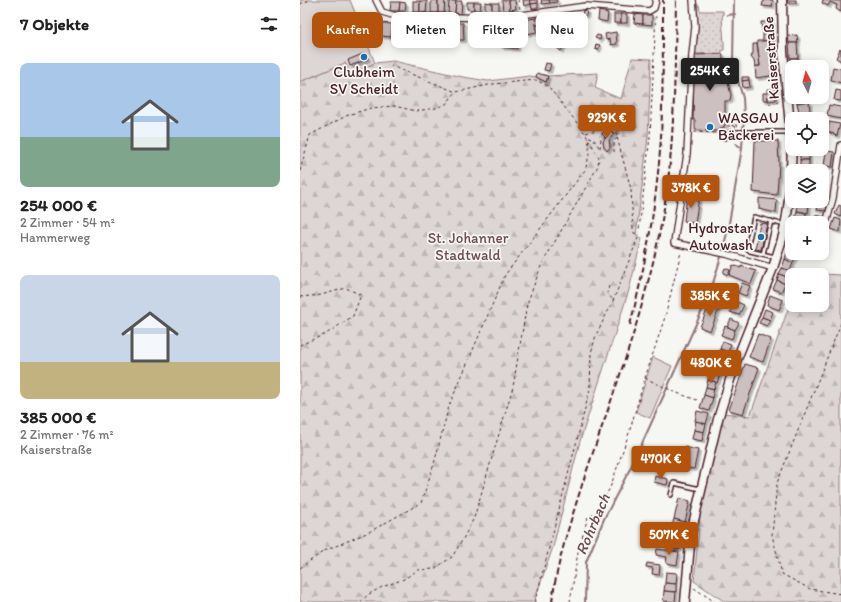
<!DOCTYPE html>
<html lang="de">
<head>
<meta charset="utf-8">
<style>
  :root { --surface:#fff; --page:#f2f2f2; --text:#222; --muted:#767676; --accent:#b45309 }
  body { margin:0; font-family:Itim,sans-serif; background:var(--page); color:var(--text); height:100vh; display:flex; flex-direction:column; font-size:15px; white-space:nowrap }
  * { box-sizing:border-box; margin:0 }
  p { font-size:13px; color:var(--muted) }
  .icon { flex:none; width:22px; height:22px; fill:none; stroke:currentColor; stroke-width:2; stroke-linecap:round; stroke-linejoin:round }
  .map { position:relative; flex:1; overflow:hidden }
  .side { display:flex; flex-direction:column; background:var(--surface); width:300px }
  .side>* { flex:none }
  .hud { position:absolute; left:12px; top:12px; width:380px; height:36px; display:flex; gap:8px }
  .needle { width:26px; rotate:354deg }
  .buttons { position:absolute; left:485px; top:60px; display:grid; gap:8px }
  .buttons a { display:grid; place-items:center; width:44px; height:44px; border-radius:8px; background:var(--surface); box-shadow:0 2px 10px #0003; font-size:20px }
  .price { position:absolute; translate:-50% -34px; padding:0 9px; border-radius:4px; background:var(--accent); color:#fff; font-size:13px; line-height:26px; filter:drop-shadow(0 1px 2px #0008) }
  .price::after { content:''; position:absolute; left:50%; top:24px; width:12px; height:9px; margin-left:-6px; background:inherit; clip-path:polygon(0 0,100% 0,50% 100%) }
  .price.current { background:#222; color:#fff }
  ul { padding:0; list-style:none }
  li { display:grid; align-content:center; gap:8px; height:212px; padding:0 20px }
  li span { display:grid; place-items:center; height:124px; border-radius:8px; color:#555 }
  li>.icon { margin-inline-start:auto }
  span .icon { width:72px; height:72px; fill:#fffc; stroke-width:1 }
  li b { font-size:17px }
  h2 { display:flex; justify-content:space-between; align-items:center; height:48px; padding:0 20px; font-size:17px }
  .tag { padding:0 14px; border-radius:8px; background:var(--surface); box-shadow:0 2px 10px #0003; font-size:14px; line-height:36px }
  .tag.current { background:var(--accent); color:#fff }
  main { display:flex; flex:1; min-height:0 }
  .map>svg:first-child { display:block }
</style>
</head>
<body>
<main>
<section class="side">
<h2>7 Objekte<svg class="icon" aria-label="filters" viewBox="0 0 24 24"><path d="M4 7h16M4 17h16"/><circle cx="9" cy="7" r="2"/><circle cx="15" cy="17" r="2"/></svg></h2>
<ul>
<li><span style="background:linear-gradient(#a9c7e8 60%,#7fa58c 0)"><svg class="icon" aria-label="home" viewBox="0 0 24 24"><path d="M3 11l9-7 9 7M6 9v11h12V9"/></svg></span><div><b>254 000 €</b><p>2 Zimmer · 54 m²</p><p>Hammerweg</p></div></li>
<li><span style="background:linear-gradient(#c9d6e8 70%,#c2b280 0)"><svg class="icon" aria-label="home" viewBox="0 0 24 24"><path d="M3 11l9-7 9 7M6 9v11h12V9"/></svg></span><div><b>385 000 €</b><p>2 Zimmer · 76 m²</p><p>Kaiserstraße</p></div></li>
</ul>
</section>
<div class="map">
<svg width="541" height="602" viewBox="0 0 541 602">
  <defs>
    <pattern id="forest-firs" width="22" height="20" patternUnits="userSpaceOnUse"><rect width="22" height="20" fill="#ddd6d5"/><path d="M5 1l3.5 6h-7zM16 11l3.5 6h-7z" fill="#bfb7b7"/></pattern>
    <pattern id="park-dots" width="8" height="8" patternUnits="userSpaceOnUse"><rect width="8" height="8" fill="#ddd6d5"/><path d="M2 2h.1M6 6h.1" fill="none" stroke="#bfb7b7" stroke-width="1.8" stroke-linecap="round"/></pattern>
    <filter id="shadow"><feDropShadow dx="2.5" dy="2.5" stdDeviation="0" flood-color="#0004"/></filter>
  </defs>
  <rect width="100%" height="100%" fill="#f6f6f2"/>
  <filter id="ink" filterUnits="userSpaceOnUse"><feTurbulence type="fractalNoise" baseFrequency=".025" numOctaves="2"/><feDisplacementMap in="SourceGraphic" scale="8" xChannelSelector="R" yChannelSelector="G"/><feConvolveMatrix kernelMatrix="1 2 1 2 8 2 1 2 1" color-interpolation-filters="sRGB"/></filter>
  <g filter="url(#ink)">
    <g fill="#ddd6d5" stroke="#947a80">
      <polygon points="2,0 50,0 75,63 50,74 45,63 0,82 0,1"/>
      <polygon points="353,357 372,366 350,418 336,412"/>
    </g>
    <g fill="url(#forest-firs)" stroke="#947a80">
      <polygon points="332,58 351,59 348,137 336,235 342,238 329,290 280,441 253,547 234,602 0,602 0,82 45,63 50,74 75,63 93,61 163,77 188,81 230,76 236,77 246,82 248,76 298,73 295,88 321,99"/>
      <polygon points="501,273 541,275 541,602 425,602 394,581 401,506 423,413 450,416 492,298 492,305 522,305 522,275 500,275"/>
    </g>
    <polygon fill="url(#park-dots)" stroke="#947a80" points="397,5 399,5 400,11 423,11 423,15 422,18 424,42 424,50 422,50 422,53 394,54 397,38"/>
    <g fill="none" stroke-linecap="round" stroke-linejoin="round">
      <g stroke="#8e747a" stroke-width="2">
        <polyline points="428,15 435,14"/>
        <polyline points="436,144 442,148"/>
        <polyline points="285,602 286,562 304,519 335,459 410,293 421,257 428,229 442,148 444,116 443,98 433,64 434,0"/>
      </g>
    </g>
    <g fill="#ccc1c0" stroke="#4a1f2b" filter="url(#shadow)">
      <rect x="131" y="0" width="7" height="13"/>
      <polygon points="138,0 145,0 144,13 138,13"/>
      <polygon points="202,0 209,0 210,10 203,11"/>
      <polygon points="209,0 215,0 216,9 210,10"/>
      <polygon points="223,0 230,0 231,4 224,6"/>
      <polygon points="230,0 237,0 238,3 231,4"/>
      <polygon points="241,0 249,0 250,3 242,4"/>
      <polygon points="249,0 257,0 257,2 250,3"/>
      <polygon points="464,0 473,0 472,7 462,6 463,2 464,2"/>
      <rect x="487" y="0" width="9" height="3"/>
      <polygon points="523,0 541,1 541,12 536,9 537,5 530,2 528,6 522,3"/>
      <rect x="113" y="1" width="7" height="11"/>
      <polygon points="120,1 127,1 126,13 120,12"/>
      <polygon points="149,1 156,1 155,13 148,13"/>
      <polygon points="156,1 162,1 161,14 155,13"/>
      <polygon points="91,2 100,2 99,11 90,11"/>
      <polygon points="100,2 106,3 105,11 99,11"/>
      <polygon points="167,2 174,2 174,10 167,9"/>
      <polygon points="174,2 181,2 180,10 174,10"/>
      <polygon points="185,2 192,3 192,11 185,11"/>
      <rect x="192" y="3" width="7" height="8"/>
      <polygon points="238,3 238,8 232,9 231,4"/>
      <polygon points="283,10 287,11 286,16 282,15"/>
      <polygon points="299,11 308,13 307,22 298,20"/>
      <polygon points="280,13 281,25 272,26 270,15"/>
      <rect x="314" y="14" width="7" height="9"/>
      <rect x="321" y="14" width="6" height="9"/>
      <polygon points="335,14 343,15 343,24 334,23"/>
      <polygon points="343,15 352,15 352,25 343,24"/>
      <polygon points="251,16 248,34 239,33 241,25 236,25 235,18"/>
      <polygon points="266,16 268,28 255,29 254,17"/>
      <polygon points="235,18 237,32 227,34 225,20"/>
      <polygon points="461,22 473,22 472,30 462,30"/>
      <polygon points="80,23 92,24 91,37 81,36 82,27 79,27"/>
      <rect x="148" y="23" width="7" height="11"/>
      <polygon points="155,23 163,23 164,40 158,40 158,34 155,34"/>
      <polygon points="170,23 179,24 178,33 170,33"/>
      <polygon points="179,24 186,24 186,34 178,33"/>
      <polygon points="189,24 198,25 197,35 189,35"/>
      <polygon points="98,25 105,26 104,37 97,37"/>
      <polygon points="105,26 112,26 111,37 104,37"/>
      <rect x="118" y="27" width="6" height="9"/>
      <polygon points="124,27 131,27 130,36 124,36"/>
      <polygon points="131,27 137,27 137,37 130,36"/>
      <polygon points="463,30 472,30 473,41 463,41"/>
      <polygon points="316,32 317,44 311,45 310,39 306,40 305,34"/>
      <polygon points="203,35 211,37 210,48 201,47"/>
      <polygon points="297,35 301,36 300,40 295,38"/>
      <polygon points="497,35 498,43 489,43 488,36"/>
      <polygon points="211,37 219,38 217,49 210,48"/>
      <polygon points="250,38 254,38 253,44 250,43"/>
      <polygon points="457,41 473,41 473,52 472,52 474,74 470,75 470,76 456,78 455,66 460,66"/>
      <polygon points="489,43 497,43 498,58 490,58"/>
      <polygon points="260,44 264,46 261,51 257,48"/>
      <polygon points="296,44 300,45 298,50 295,49"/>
      <polygon points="453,44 457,44 460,66 455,66 454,61 451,57 453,53"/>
      <polygon points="540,49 541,50 541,61 536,58"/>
      <polygon points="65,53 68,59 50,66 48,60"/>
      <polygon points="423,54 423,62 431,95 430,101 425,101 425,125 418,131 395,130 395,120 393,120 394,55"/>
      <polygon points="490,58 498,58 498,60 500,60 501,67 492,67 492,71"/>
      <polygon points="246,63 251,64 249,71 244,70"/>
      <polygon points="533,67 541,69 541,83 531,80"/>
      <polygon points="237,73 248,76 246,82 236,77"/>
      <polygon points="442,77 449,77 449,80 442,81"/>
      <polygon points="449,80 450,87 443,88 442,81"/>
      <polygon points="467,89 476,89 476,100 468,101"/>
      <polygon points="536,90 541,91 541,101 534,100"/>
      <polygon points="463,93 467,93 468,100 463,100"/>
      <polygon points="496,97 506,97 507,102 497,103"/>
      <polygon points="509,101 510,112 499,112 497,103"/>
      <polygon points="529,105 541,107 541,119 527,116"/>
      <rect x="499" y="112" width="10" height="7"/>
      <polygon points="529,122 540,124 537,136 534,135 534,134 528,132"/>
      <polygon points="312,124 318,130 314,134 308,128"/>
      <polygon points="308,128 314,134 309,140 310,147 307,151 304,147 303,141 306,138 302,134"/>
      <polygon points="455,141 478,141 479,164 477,195 453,192"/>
      <polygon points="500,149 511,149 511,152 509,152 509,160 500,160"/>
      <polygon points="526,151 534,152 532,167 524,166"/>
      <rect x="500" y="160" width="9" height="9"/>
      <polygon points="389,178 401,179 400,191 387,189"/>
      <polygon points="387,195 399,197 395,223 384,221"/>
      <polygon points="459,198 477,200 476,213 459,209"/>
      <polygon points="522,199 528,200 526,211 517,210 519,201 522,201"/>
      <polygon points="498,201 509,201 508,213 497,211"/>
      <polygon points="539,205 541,206 541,217 535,214"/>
      <polygon points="497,211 506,213 505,222 495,220"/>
      <polygon points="515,215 525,217 523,226 522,223 514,223"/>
      <polygon points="535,218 541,220 540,232 531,229"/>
      <polygon points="460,223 467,224 461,250 455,249"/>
      <polygon points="490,246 492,246 492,253 497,253 496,255 487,252"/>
      <polygon points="487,252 496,255 493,263 485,259"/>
      <polygon points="485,259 493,263 490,271 482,268"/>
      <polygon points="433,265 441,268 441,266 456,271 451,284 429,275"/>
      <polygon points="425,268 430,270 428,275 423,273"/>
      <polygon points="482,268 490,271 487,277 479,274"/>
      <polygon points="479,274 487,277 485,284 477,280"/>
      <polygon points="477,280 485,284 481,292 473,289"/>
      <polygon points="442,283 450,286 446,296 438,293"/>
      <polygon points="420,284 431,289 428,295 417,291"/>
      <polygon points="470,295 483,300 479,310 467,305"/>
      <polygon points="435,301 444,305 439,315 430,312"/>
      <polygon points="410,303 420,307 410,331 400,327"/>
      <polygon points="465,309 473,312 470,320 462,317"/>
      <polygon points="462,317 470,320 467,326 459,323"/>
      <polygon points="431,319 439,323 435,330 427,327"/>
      <polygon points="425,326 435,330 432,339 421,335"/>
      <polygon points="458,334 471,339 463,362 449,357"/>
      <polygon points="423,341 431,344 428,352 420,349"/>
      <polygon points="420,349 428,352 425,361 416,358"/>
      <polygon points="413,363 423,366 420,374 410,371"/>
      <polygon points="445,364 459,368 443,414 429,410"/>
      <polygon points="410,371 420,374 417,383 408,380"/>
      <polygon points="408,380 416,382 414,389 406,387"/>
      <polygon points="406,387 414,389 412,398 404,395"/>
      <polygon points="404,395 413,398 409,411 400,408"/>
      <polygon points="397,411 409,414 406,424 395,421"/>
      <polygon points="396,421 406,424 404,432 394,430"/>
      <polygon points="394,430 404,432 402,441 392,439"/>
      <polygon points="385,447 398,450 394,469 381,467"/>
      <polygon points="355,476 368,479 367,485 354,482"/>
      <polygon points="379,498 390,501 385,522 374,519"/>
      <polygon points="374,519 385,522 383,532 371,529"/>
      <polygon points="371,534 382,536 379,550 368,548"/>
      <polygon points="357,549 379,552 377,565 366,563 367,557 356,555"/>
      <polygon points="347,563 360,565 359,575 352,574 353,568 346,567"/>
      <polygon points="366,572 377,573 376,584 365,583"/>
      <polygon points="365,583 376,584 376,592 364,591"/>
      <polygon points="364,591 376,592 375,602 363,601"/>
    </g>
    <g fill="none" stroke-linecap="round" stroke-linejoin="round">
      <g stroke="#4a1f2b" stroke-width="6">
        <g id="lane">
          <polyline points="425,138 426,134 430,132 490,132"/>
          <polyline points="463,254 471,221"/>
          <polyline points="475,257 450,251 447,248 454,217 485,225"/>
          <polyline points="371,495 374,483 400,489"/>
        </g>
      </g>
      <g stroke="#4a1f2b" stroke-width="8">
        <g id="street">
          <polyline points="76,0 82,12 96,16 200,18 286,6 349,11 354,8 356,0"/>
          <polyline points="393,0 395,27 392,55 387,154 374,243 426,254 473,268"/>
          <polyline points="527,220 533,198 541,145"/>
        </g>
      </g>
      <g stroke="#4a1f2b" stroke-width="11">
        <polyline id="secondary" points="385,602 391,533 418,419 435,364 473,268 483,236 487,215 490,191 492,146 483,52 482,0"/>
      </g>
      <g stroke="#4a1f2b" stroke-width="1" stroke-dasharray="3 3" stroke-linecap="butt">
        <polyline points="218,0 220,9"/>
        <polyline points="0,4 10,0"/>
        <polyline points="66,35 75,31 74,26 78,18"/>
        <polyline points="469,104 480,102"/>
        <polyline points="432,126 433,123 438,126"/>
        <polyline points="316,132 318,141 331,189 333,228 334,233 338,234"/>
        <polyline points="394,132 418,133 426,126 434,126 436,127"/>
        <polyline points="286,133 300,129 309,125"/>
        <polyline points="289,137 293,138 300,149 301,138 305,138 302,134 309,126"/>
        <polyline points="314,152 314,141 317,138"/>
        <polyline points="0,171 10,135 48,115 71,108 94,106 116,111 136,108 146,104 156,92"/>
        <polyline points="309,286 307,293 313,300"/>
        <polyline points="0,297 21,295 46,288 61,295 53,316 26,334 0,345"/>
        <polyline points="541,323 477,483 472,535 482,574 510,589 541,594"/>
        <polyline points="345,378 377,393 397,400"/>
        <path d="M 0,568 L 24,551 L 69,532 L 121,503 L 134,464 L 149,406 L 205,275 L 285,170 C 289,159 292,144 285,133 L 248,86 L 236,80 L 193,84 L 156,92 L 106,72 L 87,64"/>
        <polyline points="394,588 415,602"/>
        <polyline points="60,602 69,594 82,587 104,579 118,570 134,569 152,557 163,539 174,518 213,387 227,304 241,266 298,166 299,158 288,138"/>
        <polyline points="235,602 277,440 290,389 291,353 296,335 313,301 338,238 350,137 356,14"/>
        <polyline points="270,602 278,552 288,517 295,514 310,488 329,433 345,378 365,317 381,252"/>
      </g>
      <use href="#lane" stroke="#f6f6f2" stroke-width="3"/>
      <use href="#street" stroke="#f6f6f2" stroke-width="5.5"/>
      <use href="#secondary" stroke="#f6f6f2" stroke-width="8"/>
      <g stroke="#4a1f2b" stroke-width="2" stroke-dasharray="6 3" stroke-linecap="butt">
        <path d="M 330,325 C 346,264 357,200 361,137 C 363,91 363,46 363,0"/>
        <path d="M 252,602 C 257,562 270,523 282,485 C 303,421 328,358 345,293 C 357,250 366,206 370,162 C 375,108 375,54 376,0"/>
      </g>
    </g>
  </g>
  <g fill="#1f6fb2" stroke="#f6f6f2" stroke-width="1.5">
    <circle cx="64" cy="57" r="4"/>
    <circle cx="410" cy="127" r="4"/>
    <circle cx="461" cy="237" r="4"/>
  </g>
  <g text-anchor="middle" stroke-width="3.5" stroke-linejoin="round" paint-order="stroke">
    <g font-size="15" fill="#4a1f2b" stroke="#f6f6f2">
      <text transform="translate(471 58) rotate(-94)" y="5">Kaiserstraße</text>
    </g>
    <g font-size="15" fill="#4a1f2b" stroke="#f6f6f2">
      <text x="64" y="77">Clubheim<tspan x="64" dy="17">SV Scheidt</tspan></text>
      <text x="418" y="123" text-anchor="start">WASGAU<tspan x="418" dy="17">Bäckerei</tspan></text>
      <text x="453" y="233" text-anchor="end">Hydrostar<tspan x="453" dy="17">Autowash</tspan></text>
    </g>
    <g font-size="15" fill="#6f4d56" stroke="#f6f6f2">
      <text x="168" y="243">St. Johanner<tspan x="168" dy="17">Stadtwald</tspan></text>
    </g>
    <g font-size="16" font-style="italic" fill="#6c4a52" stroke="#f6f6f2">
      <text transform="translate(292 524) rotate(-67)" y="6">Rohrbach</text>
    </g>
  </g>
</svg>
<div class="buttons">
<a><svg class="needle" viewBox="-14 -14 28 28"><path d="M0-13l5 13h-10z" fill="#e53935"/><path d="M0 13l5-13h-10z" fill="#767676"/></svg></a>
<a><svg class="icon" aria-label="locate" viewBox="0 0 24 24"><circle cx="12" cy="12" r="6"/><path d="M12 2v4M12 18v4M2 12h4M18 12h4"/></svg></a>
<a><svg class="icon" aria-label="layers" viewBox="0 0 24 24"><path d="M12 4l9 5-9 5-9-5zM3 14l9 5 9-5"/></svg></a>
<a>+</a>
<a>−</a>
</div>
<b class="price current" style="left:410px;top:92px">254K €</b>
<b class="price" style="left:307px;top:139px">929K €</b>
<b class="price" style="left:391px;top:209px">378K €</b>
<b class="price" style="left:410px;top:317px">385K €</b>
<b class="price" style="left:411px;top:384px">480K €</b>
<b class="price" style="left:361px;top:480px">470K €</b>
<b class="price" style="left:369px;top:556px">507K €</b>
<div class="hud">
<a class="tag current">Kaufen</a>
<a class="tag">Mieten</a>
<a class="tag">Filter</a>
<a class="tag">Neu</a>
</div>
</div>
</main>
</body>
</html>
